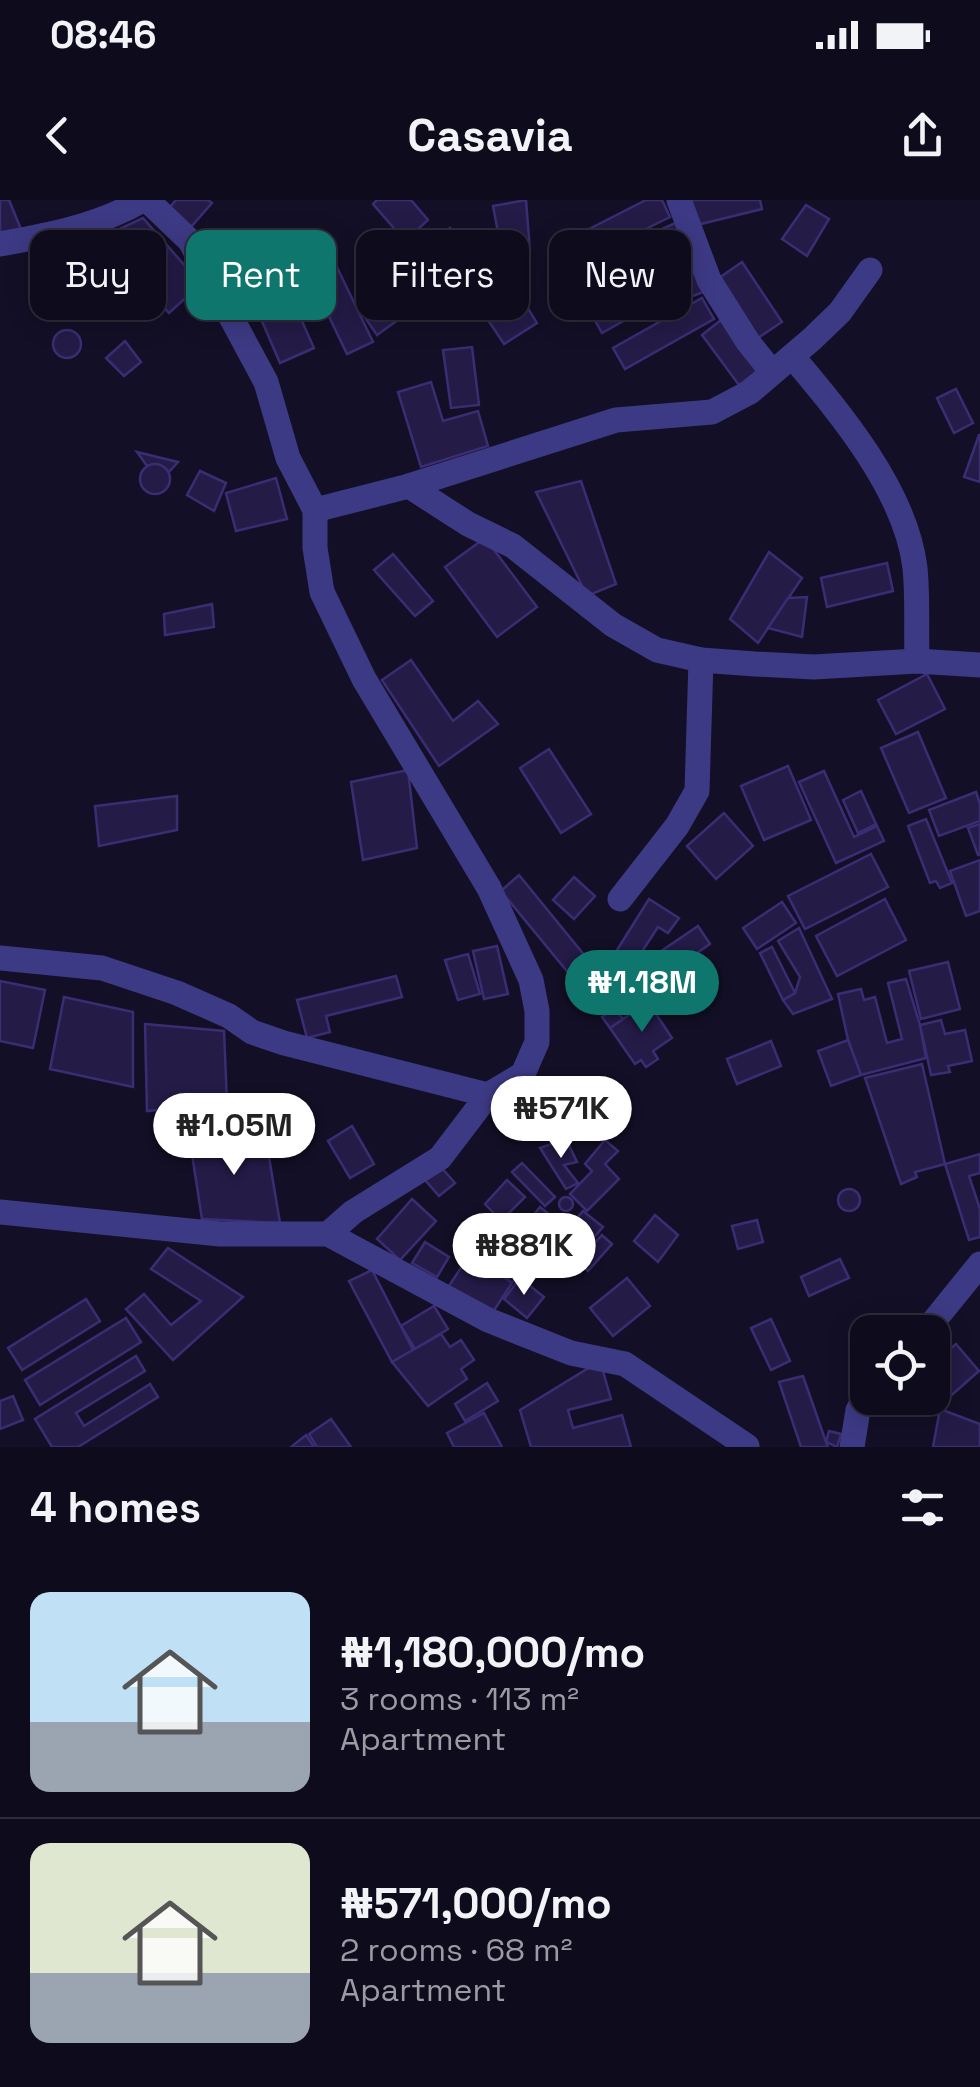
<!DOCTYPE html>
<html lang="en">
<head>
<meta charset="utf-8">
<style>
  :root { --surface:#0e0b1c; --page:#171425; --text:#f1f3f6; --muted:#9b9ba3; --line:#2e2b3b; --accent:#0f766e }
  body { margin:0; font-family:"Space Grotesk",sans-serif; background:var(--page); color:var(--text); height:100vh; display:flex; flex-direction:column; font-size:38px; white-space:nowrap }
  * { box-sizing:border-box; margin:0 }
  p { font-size:32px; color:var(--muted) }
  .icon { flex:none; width:55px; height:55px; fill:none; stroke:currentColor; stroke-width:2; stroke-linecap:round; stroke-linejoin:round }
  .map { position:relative; height:1247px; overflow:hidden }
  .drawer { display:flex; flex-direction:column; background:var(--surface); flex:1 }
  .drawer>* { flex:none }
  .guide { position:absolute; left:30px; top:30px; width:920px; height:90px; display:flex; gap:20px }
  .fabs { position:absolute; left:850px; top:1115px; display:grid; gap:20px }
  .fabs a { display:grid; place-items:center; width:100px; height:100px; border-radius:20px; background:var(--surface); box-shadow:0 5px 25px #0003,0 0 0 2px var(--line); font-size:50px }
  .price { position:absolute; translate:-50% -85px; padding:0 22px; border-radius:35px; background:#fff; color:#222; font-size:32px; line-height:65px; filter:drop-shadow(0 2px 5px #0008) }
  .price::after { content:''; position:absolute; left:50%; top:60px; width:30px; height:22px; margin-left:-15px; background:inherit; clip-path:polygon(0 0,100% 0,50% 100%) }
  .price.selected { background:var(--accent); color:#fff }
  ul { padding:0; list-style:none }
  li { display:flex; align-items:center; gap:30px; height:250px; padding:0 30px }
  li+li { border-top:2px solid var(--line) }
  li span { display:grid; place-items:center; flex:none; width:280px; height:200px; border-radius:20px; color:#555 }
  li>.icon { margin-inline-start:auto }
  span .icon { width:120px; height:120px; fill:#fffc; stroke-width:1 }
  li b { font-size:42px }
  h2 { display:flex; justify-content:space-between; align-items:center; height:120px; padding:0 30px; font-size:42px }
  .tag { padding:0 35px; border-radius:20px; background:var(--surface); box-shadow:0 5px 25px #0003,0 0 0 2px var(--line); font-size:35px; line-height:90px }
  .tag.selected { background:var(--accent); color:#fff }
  .status { display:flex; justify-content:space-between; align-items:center; height:70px; padding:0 50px; background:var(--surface); direction:ltr }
  .status svg { height:28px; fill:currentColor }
  header { display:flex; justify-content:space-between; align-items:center; height:130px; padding:0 30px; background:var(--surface); font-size:45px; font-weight:800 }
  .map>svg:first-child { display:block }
</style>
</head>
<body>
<div class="status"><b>08:46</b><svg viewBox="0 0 49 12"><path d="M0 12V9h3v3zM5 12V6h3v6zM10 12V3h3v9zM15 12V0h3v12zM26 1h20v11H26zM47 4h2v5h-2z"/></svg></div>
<header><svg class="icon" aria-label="back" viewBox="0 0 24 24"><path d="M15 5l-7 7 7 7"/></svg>Casavia<svg class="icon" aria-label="share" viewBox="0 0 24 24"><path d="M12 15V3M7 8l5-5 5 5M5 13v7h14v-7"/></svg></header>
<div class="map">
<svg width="980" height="1247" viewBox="0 0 980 1247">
  <rect width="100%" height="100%" fill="#130f26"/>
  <g fill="#241b47" stroke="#3b2d73" stroke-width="2.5">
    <polygon points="0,0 9,0 23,34 0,37"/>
    <polygon points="176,0 208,0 212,3 191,27 170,7"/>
    <polygon points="377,0 411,0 428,20 405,41 373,4"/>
    <polygon points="526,0 530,51 502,54 493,6"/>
    <polygon points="646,0 662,0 670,17 565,69 554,47"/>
    <polygon points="686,0 760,0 762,9 693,26"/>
    <polygon points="806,5 829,19 807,56 782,39"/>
    <polygon points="143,18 201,84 169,113 98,39"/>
    <polygon points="680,21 708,90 683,100 655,32"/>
    <polygon points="450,28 489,77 455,104 416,56"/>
    <polygon points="652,52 675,92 602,133 579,92"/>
    <polygon points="742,62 782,122 755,140 716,80"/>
    <polygon points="335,63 373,142 347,154 309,75"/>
    <polygon points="285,83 314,148 280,163 252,98"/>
    <polygon points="415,84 426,100 377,135 366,119"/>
    <polygon points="515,87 537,123 504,144 482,111"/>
    <polygon points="702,98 714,119 625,169 613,148"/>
    <polygon points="721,120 759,170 739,185 702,135"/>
    <circle cx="67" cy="144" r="14"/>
    <polygon points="125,141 141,162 124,176 106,158"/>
    <polygon points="472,147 479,205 451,208 443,150"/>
    <polygon points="431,182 443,221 478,211 488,246 421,267 398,192"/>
    <polygon points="956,189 973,223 954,233 937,198"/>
    <polygon points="979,235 980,235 980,282 964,277"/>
    <polygon points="137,252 178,262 168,273 161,266 147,266"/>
    <circle cx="155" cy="279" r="15"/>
    <polygon points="200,271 226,283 214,311 187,295"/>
    <polygon points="276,278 287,319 236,331 226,293"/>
    <polygon points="581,281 616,384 587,396 536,292"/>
    <polygon points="485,338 537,407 497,437 445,367"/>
    <polygon points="769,352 802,378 758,443 730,419"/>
    <polygon points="393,354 433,401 415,416 374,370"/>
    <polygon points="887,363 893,391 827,407 821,378"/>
    <polygon points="807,397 802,437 768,428 788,398"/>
    <polygon points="212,404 214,427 165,435 164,414"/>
    <polygon points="411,460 453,521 478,501 498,524 439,566 382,480"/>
    <polygon points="927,474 945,509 896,534 878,500"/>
    <polygon points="918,532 946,598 909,613 881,548"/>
    <polygon points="549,549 591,614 561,633 520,568"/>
    <polygon points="788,566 811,620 764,640 741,586"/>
    <polygon points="408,570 417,648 363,660 351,582"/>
    <polygon points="824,571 854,637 877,626 884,641 836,663 799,582"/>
    <polygon points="861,591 876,624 858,633 843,600"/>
    <polygon points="976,592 980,604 980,621 939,636 929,610"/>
    <polygon points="177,596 177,630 99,646 95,606"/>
    <polygon points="724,613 753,646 716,679 687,646"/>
    <polygon points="926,619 952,683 940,688 936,681 930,683 908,626"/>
    <polygon points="980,624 980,655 978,655 968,628"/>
    <polygon points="871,654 888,687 805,729 788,696"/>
    <polygon points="980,660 980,711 966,716 950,671"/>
    <polygon points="519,675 594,767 575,781 501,691"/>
    <polygon points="574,677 595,696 574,719 553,700"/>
    <polygon points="649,699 679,718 668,733 658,727 630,770 612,758"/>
    <polygon points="885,699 906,740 837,776 816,736"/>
    <polygon points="782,702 796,723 757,749 743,728"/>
    <polygon points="698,726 710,744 658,780 645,762"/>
    <polygon points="799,728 832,799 793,814 783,800 795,793 800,777 778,741"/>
    <polygon points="497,746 508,794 484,799 473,751"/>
    <polygon points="772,747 795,793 783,800 760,753"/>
    <polygon points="468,754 480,794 458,800 445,760"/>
    <polygon points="606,755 626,770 600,805 580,791"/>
    <polygon points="948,762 960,809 921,819 909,771"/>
    <polygon points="640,768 650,801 634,811 622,774"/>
    <polygon points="396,776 402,797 326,816 330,832 307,838 297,800"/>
    <polygon points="906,779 920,825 926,858 861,875 848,840 838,794 861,789 864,800 875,797 887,843 902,839 888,783"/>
    <polygon points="0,781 45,790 33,848 0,841"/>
    <polygon points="64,797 133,812 133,887 50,869"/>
    <polygon points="648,802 672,838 653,851 658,859 646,867 641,860 635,864 610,828"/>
    <polygon points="615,809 623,819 610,828 602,817"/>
    <polygon points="941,820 945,834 965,830 972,861 948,866 950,872 931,875 920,825"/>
    <polygon points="145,824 224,831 227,903 147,911"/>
    <polygon points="848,840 861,875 831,886 818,851"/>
    <polygon points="771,841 781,866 737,884 727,859"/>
    <polygon points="922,864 945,964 915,972 917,977 901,984 865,878"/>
    <polygon points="227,907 228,928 189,929 188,909"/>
    <polygon points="352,926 374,964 350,978 328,941"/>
    <polygon points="265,933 280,1023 202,1019 189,935"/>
    <polygon points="566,939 577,962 564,965 578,983 566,989 540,948"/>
    <polygon points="605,940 618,951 605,964 619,979 587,1011 570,994 592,971 585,964"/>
    <polygon points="980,954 980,973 969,976 980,1009 980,1037 969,1040 945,964"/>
    <polygon points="522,963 555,997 545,1006 512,972"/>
    <polygon points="440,966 455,983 439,996 425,980"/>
    <polygon points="507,980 525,997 501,1021 485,1004"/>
    <circle cx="849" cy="1000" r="11"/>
    <circle cx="566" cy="1004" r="7"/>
    <polygon points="412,999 436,1021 400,1060 377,1039"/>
    <polygon points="540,1007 562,1025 539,1052 518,1034"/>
    <polygon points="583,1011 603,1027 590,1042 571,1025"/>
    <polygon points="655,1015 678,1035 658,1062 634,1041"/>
    <polygon points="757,1020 763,1042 738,1049 732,1026"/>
    <polygon points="513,1032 536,1054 512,1083 488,1061"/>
    <polygon points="572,1034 589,1049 602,1035 612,1044 588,1071 560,1047"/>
    <polygon points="425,1042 449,1057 437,1077 412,1063"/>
    <polygon points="168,1048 243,1097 173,1160 126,1109 144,1094 171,1125 201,1101 151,1069"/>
    <polygon points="470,1054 512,1083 489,1118 447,1089"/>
    <polygon points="840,1059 849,1078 809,1096 801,1077"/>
    <polygon points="372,1070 413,1150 392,1162 349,1081"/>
    <polygon points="520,1078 544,1097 527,1118 504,1099"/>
    <polygon points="627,1078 650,1106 613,1136 590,1108"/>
    <polygon points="86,1099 100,1121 22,1170 8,1148"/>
    <polygon points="434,1106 448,1129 415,1149 401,1126"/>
    <polygon points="126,1118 141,1142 40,1205 25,1180"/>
    <polygon points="771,1119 790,1161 771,1170 751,1128"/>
    <polygon points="441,1134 450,1147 461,1140 474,1160 461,1169 467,1179 428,1206 392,1162"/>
    <polygon points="956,1144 979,1171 945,1201 932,1186 932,1164"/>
    <polygon points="136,1156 145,1171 76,1213 84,1226 150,1184 158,1197 78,1247 52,1247 35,1219"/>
    <polygon points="600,1161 611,1199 568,1210 573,1228 622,1215 631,1247 531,1247 520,1210"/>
    <polygon points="803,1176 826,1242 828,1247 801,1247 779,1182"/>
    <polygon points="487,1183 498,1201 465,1221 455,1204"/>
    <polygon points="13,1196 23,1220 0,1229 0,1201"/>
    <polygon points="940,1209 980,1224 980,1247 933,1247"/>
    <polygon points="484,1213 502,1247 454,1247 447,1233"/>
    <polygon points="331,1219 351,1247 317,1247 309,1234"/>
    <polygon points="829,1231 841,1234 837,1247 826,1242"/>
    <polygon points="306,1235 314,1247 291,1247"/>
  </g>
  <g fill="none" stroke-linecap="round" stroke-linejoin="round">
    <g stroke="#3d3a85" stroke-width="25">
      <polyline points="147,0 190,41 266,182 288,258 315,310 315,348 322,392 364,479 489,688 531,780 537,811 537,842 523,874 488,895 440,958 353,1012 328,1034"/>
      <polyline points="679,0 709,80 748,142 772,172"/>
      <path d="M 0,44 C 50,35 98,26 143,0"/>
      <path d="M 792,156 C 840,213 906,291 915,368 C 918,398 916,431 917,461"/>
      <polyline points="409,286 468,324 513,346 613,425 657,450 701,460 755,464 814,467 917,461 980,465"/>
      <polyline points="315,310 409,286 616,220 712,212 750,192 812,139 840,112 870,70"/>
      <polyline points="620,699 677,626 697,591 701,460"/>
      <polyline points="0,758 102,768 177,793 229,816 252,832 284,843 488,895"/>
      <polyline points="0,1012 220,1034 328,1034 488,1120 571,1153 625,1164 747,1246"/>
      <polyline points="925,1132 980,1064"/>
      <polyline points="852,1247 858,1210 868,1192"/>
    </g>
  </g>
</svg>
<div class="fabs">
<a><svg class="icon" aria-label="locate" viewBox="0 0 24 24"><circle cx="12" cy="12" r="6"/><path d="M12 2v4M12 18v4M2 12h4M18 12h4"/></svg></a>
</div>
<b class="price selected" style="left:642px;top:835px">₦1.18M</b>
<b class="price" style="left:561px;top:961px">₦571K</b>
<b class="price" style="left:234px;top:978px">₦1.05M</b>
<b class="price" style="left:524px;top:1098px">₦881K</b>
<div class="guide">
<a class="tag">Buy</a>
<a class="tag selected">Rent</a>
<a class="tag">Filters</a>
<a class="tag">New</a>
</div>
</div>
<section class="drawer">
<h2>4 homes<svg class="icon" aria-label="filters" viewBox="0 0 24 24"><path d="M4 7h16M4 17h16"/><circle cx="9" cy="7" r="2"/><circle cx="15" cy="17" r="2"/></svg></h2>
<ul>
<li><span style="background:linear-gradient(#bfe0f5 65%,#9aa5b1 0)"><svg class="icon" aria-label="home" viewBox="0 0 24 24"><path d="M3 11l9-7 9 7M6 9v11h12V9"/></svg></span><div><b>₦1,180,000/mo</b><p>3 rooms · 113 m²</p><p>Apartment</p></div></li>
<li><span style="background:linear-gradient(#dfe7d0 65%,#9aa5b1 0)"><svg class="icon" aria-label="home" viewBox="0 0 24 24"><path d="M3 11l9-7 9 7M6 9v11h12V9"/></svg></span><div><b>₦571,000/mo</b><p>2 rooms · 68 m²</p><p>Apartment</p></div></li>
</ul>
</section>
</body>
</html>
